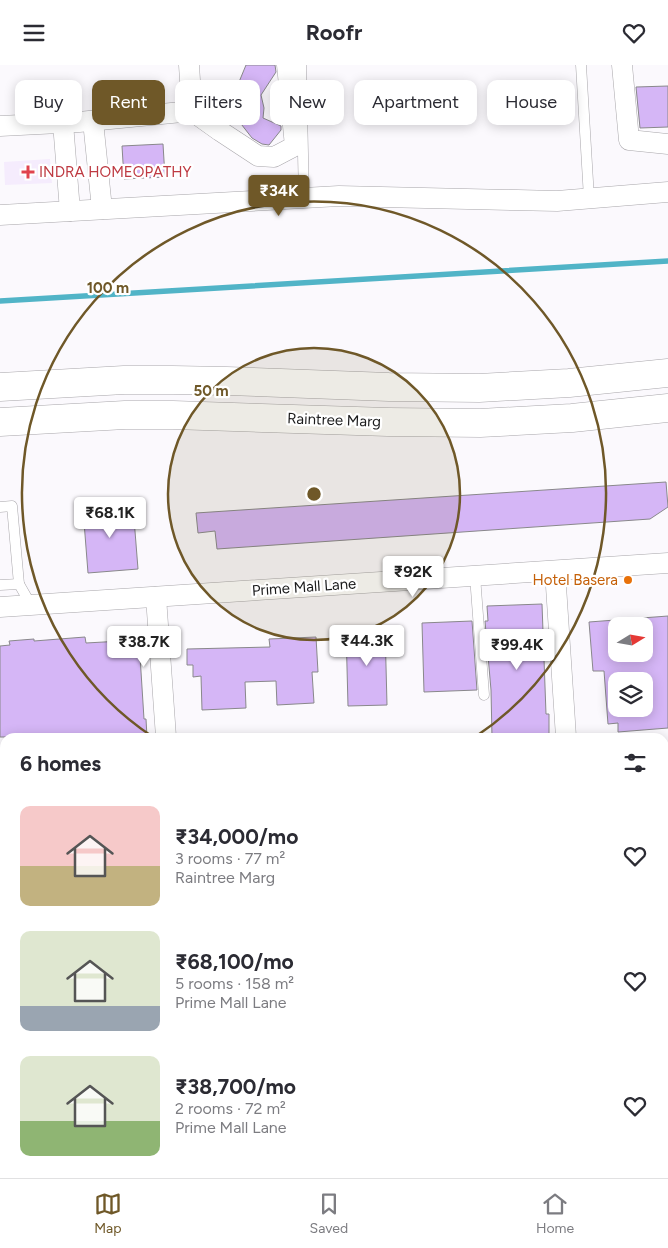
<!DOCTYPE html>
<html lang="en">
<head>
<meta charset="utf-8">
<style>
  :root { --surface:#fff; --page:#f2f2f3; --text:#2b2b33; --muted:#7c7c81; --line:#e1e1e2; --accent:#6f5828 }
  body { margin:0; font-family:Figtree,sans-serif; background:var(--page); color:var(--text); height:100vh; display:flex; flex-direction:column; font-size:19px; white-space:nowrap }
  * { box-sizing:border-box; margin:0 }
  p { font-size:16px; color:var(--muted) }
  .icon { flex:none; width:28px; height:28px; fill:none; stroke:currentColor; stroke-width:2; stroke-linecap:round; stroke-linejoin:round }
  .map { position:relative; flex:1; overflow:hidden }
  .panel { position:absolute; left:0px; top:668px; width:669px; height:446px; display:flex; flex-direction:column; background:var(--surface); border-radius:15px 15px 0 0; box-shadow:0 2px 12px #0003 }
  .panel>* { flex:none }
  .guide { position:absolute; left:15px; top:15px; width:639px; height:45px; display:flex; gap:10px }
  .needle { width:32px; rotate:79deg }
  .tools { position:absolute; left:608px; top:552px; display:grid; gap:10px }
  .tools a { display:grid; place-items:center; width:45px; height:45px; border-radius:10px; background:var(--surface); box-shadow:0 2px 12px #0003; font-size:25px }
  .price { position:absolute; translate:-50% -42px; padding:0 11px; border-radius:5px; background:#fff; color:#222; font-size:16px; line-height:32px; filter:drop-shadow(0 1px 2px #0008) }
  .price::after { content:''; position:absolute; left:50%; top:30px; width:15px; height:11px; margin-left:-8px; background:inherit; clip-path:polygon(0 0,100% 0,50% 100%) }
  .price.active { background:var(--accent); color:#fff }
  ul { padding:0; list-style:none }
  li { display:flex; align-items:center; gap:15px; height:125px; padding:0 20px }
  li span { display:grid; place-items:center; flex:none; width:140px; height:100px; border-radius:10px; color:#555 }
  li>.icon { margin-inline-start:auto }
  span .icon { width:60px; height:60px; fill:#fffc; stroke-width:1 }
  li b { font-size:21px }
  h2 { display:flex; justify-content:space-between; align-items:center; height:60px; padding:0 20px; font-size:21px }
  .chip { padding:0 18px; border-radius:10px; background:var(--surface); box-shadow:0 2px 12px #0003; font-size:18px; line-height:45px }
  .chip.active { background:var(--accent); color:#fff }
  header { display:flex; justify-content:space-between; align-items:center; height:65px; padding:0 20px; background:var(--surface); font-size:22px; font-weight:700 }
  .menu { display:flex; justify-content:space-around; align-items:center; height:70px; border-top:1px solid var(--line); background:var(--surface); font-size:14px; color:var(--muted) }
  .menu a { display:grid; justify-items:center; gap:2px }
  .menu .active { color:var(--accent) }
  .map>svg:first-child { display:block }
</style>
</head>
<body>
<header><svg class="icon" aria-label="menu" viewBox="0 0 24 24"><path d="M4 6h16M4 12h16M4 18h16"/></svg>Roofr<svg class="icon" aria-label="heart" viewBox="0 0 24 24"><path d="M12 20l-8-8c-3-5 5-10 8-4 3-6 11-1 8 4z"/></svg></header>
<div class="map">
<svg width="668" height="1113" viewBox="0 0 668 1113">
  <rect width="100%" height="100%" fill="#fbf9fd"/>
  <polygon fill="#f5ecfd" points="50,94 52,118 5,120 4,97"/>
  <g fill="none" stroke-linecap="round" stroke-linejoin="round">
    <polyline stroke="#51b4c7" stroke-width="5.5" points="0,236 668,196"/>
  </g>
  <g fill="#d5b6f6" stroke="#89888b" fill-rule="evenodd">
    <polygon points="246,0 275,0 276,7 261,30 264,43 263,53 281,61 281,65 269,80 262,79 252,73 238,55 225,55 209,44 208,16 239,17"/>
    <polygon points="668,21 668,62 640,63 636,22"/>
    <polygon points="163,79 165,112 124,114 122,81"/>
    <polygon points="666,417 668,442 650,454 217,484 215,466 198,468 196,448"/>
    <polygon points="133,441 138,504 88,508 83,444"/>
    <polygon points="542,539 546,649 549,649 549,672 492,672 491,625 485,556 488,556 487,541"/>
    <path d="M 668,551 L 668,663 L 618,667 L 618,658 L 608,659 L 604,606 L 593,606 L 589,557 ZM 616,561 L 644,561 L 644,589 L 616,589 ZM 616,616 L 644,616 L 644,644 L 616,644 Z"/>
    <polygon points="472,556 477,625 424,627 422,558"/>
    <polygon points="385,562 387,640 348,641 346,564"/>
    <polygon points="85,572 86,578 139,575 144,654 146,654 147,672 0,672 0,581 10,580 9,576 34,574 34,576"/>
    <polygon points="316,572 318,607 312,607 314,638 277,640 276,616 245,617 246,643 202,645 201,611 193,612 193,600 187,600 187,584 270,582 269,574"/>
  </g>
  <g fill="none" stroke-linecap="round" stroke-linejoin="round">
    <g stroke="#a8a6aa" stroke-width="11">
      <g id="service">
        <polyline points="301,0 304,133"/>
        <polyline points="581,0 589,133"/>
        <polyline points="0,442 12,441 19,519"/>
        <polyline points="475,511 484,630"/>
        <polyline points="0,520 19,519 31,540"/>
        <polyline points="664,847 668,847"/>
        <polyline points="664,855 668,918"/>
        <polyline points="664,1103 668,1102"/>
        <polyline points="464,1109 464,1113"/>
        <polyline points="493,1113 558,1109"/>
      </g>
    </g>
    <g stroke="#a8a6aa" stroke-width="21">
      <g id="minor">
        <polyline points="622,0 629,75 668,79"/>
        <polyline points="192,46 220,66 258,91 274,92 295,81 287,0"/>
        <polyline points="93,56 102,144"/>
        <polyline points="63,58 70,146"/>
        <polyline points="0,61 79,57 192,46 189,0"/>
        <polyline points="0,150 339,131 557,136 668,127"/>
        <polyline points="555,506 566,672"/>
        <polyline points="156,532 166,672"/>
        <polyline points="0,542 668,498"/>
        <polyline points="0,847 5,847"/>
        <polyline points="3,1040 5,1039"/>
        <polyline points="34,1109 35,1113"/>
        <polyline points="108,1109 109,1113"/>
        <polyline points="195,1109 195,1113"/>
        <polyline points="356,1109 357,1113"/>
      </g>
    </g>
    <g stroke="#a8a6aa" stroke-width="29">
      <g id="primary">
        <polyline points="0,322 124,315 173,315 227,316 389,322 479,323 569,318 668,308"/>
        <polyline points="0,357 125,350 173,350 388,357 480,358 572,353 668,343"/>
      </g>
    </g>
    <use href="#service" stroke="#fff" stroke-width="10"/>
    <use href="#minor" stroke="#fff" stroke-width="20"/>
    <use href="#primary" stroke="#fff" stroke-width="28"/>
  </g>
  <circle cx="314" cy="429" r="146" fill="#6f5828" fill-opacity=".12"/>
  <g fill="none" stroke="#6f5828" stroke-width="2.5">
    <circle cx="314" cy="429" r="146"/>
    <path d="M153 672A292 292 0 1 1 475 672"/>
  </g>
  <path fill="#e0444e" stroke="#fff" stroke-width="2" d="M25.5 99.5h5v5h5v5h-5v5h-5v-5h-5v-5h5z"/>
  <circle fill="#e8710a" stroke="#fff" stroke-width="2" cx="628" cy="515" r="5"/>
  <g text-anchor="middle" stroke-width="4.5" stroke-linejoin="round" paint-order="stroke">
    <g font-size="15" fill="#be3a42" stroke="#fff" text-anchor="start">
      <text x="39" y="112">INDRA HOMEOPATHY</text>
    </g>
    <g font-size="15" fill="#1b1b1c" stroke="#fff">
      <text transform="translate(334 355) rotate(2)" y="5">Raintree Marg</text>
      <text transform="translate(304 522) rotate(-4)" y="5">Prime Mall Lane</text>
    </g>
    <g font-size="15" fill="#c56008" stroke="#fff" text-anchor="end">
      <text x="618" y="520">Hotel Basera</text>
    </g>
  </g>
  <circle cx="314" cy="429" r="8" fill="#6f5828" stroke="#fff" stroke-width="2.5"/>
  <g font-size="15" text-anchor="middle" font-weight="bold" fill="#6f5828" stroke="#fff" stroke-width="4.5" stroke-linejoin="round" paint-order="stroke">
    <text x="108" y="228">100 m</text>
    <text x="211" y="331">50 m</text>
  </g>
</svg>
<div class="tools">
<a><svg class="needle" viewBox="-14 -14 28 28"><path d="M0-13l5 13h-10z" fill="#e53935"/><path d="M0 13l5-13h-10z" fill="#7c7c81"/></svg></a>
<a><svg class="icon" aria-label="layers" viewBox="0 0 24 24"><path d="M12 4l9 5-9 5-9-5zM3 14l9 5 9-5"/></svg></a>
</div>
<b class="price active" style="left:279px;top:152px">₹34K</b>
<b class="price" style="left:110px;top:474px">₹68.1K</b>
<b class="price" style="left:413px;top:533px">₹92K</b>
<b class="price" style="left:367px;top:602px">₹44.3K</b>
<b class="price" style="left:144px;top:603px">₹38.7K</b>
<b class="price" style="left:517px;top:606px">₹99.4K</b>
<div class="guide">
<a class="chip">Buy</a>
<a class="chip active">Rent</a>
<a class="chip">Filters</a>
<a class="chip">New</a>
<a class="chip">Apartment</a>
<a class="chip">House</a>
</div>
<section class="panel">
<h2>6 homes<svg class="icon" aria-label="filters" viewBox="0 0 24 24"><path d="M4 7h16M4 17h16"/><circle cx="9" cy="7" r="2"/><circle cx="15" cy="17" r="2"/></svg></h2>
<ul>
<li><span style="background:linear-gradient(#f6c9c9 60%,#c2b280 0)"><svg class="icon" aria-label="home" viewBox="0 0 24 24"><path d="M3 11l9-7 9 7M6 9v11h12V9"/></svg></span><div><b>₹34,000/mo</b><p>3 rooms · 77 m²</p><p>Raintree Marg</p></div><svg class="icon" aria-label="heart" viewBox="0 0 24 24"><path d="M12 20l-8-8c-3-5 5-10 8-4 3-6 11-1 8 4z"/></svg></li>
<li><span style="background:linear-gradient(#dfe7d0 75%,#9aa5b1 0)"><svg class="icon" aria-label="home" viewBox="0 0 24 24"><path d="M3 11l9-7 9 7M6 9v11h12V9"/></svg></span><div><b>₹68,100/mo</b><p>5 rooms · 158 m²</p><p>Prime Mall Lane</p></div><svg class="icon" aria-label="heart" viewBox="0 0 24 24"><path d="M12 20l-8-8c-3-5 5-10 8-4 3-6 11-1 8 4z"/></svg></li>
<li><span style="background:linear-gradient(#dfe7d0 65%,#8fb573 0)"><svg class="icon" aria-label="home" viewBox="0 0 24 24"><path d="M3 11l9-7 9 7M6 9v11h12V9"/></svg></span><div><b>₹38,700/mo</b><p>2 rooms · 72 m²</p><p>Prime Mall Lane</p></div><svg class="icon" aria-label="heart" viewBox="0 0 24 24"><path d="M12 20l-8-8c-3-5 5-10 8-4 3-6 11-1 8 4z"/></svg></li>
</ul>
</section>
</div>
<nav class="menu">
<a class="active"><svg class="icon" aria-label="map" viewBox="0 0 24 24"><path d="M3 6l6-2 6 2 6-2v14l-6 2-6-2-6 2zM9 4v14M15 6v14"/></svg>Map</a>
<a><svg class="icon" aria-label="saved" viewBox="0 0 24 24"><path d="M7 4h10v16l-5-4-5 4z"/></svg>Saved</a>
<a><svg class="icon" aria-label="home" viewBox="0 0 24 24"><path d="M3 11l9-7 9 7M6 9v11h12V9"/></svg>Home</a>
</nav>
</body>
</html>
